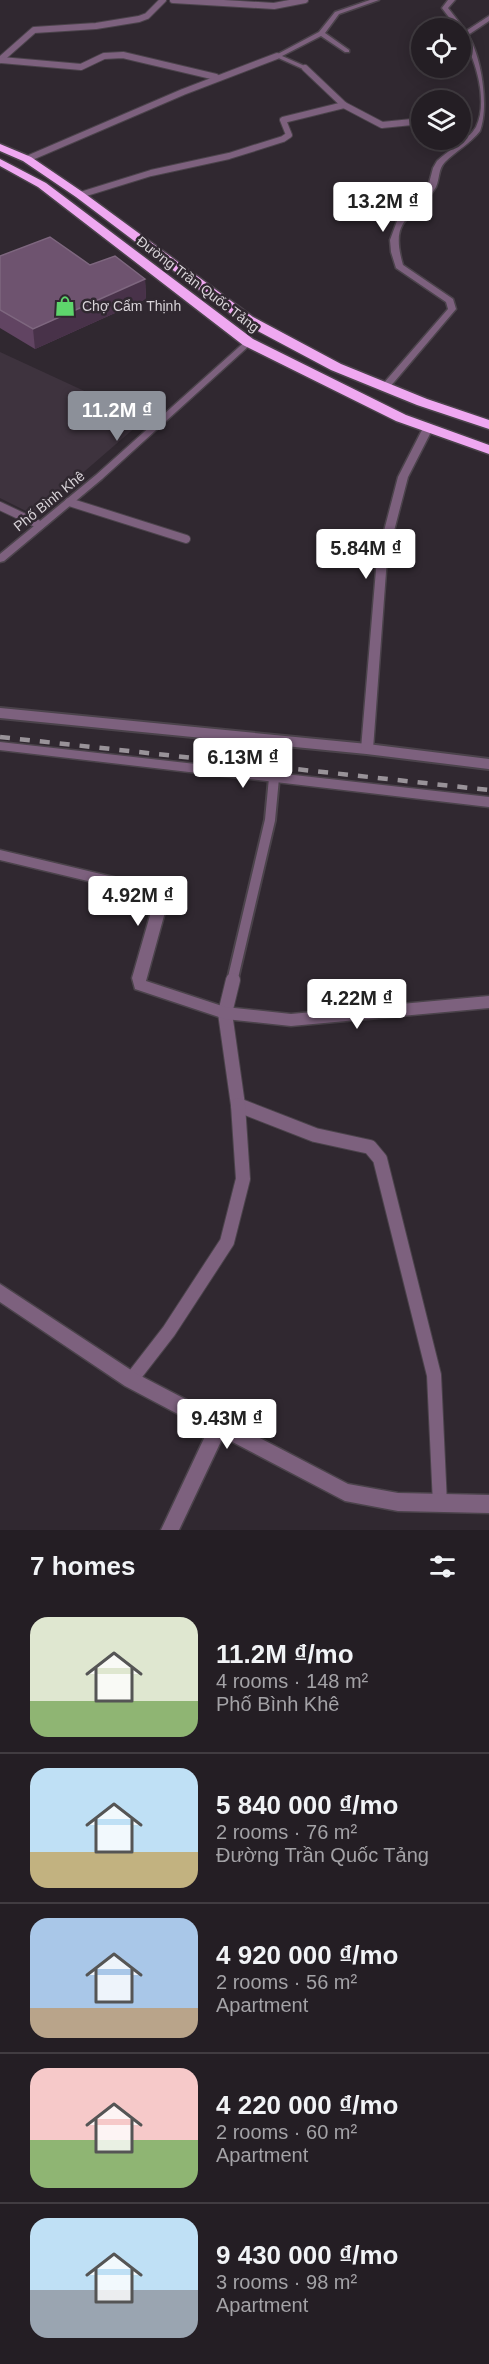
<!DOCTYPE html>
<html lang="en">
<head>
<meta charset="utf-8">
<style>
  :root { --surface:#241e24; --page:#2c272c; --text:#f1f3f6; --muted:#a3a2a6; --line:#413c41; --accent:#8c9099 }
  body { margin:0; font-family:Helvetica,sans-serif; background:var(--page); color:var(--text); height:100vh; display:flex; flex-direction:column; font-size:22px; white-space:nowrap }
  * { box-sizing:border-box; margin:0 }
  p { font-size:20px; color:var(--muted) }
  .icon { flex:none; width:33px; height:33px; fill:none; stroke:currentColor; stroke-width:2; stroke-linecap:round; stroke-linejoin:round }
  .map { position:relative; height:1530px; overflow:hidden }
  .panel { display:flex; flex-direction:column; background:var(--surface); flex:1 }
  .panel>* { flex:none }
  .fabs { position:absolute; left:411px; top:18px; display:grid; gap:12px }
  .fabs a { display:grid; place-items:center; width:60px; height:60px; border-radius:50%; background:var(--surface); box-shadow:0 3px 15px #0003,0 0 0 2px var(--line); font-size:30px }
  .price { position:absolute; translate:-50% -51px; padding:0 14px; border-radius:6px; background:#fff; color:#222; font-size:20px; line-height:39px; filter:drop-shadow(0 2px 3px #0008) }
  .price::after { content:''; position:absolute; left:50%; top:36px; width:18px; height:14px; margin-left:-9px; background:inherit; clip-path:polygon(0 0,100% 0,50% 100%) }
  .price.selected { background:var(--accent); color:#fff }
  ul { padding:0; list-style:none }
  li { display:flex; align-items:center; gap:18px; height:150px; padding:0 30px }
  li+li { border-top:2px solid var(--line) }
  li span { display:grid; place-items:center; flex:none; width:168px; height:120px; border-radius:18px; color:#555 }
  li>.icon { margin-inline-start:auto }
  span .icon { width:72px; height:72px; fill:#fffc; stroke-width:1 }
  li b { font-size:26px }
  h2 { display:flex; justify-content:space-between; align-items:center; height:72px; padding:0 30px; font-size:26px }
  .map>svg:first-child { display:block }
</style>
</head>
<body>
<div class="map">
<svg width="489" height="1530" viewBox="0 0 489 1530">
  <rect width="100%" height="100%" fill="#302830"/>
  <polygon fill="#3e333e" points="0,352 145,419 34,515 0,498"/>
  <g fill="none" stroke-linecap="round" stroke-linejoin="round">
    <g stroke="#4b434b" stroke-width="8">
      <g id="lane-far3">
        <polyline points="173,0 274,6 305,0"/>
        <polyline points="0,60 34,30 96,26 139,19 147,16 163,0"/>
        <polyline points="1,60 81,67 104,56 123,55 216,77"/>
        <polyline points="305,68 344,105 382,125 422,121"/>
        <polyline points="460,135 469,138"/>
        <polyline points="27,159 183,92 277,56"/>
        <polyline points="80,195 151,173 229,156 283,139 289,135 283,120 344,105"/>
      </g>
    </g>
    <g stroke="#4b434b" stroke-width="10">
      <g id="lane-far2">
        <polyline points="69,502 186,539"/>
        <polyline points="0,506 40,525"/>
      </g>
    </g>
    <g stroke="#4b434b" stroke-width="14">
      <g id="lane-far1">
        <polyline points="0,713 367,749 489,764"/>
        <polyline points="232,982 270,820 274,778"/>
      </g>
    </g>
    <g stroke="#4b434b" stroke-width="16">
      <g id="lane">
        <polyline points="233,980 225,1013 238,1105 315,1135 370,1147 380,1159 434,1375 440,1504"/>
        <polyline points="131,1380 169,1331 227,1242 243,1179 238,1105"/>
      </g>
    </g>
    <g stroke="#4b434b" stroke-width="3">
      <g id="street">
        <polygon points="370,0 379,0 339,14 325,33 349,50 349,52 345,52 321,36 282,56 307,67 307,69 303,69 274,56 319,32 335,12"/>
        <path d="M 448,0 L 455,0 L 448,8 L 466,31 L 489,16 L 489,21 L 468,35 C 482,58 489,107 480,131 C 471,143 456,151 445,162 C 438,169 440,178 436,187 C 416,220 388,214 403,265 L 453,299 L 456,309 L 389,388 L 386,389 L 381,386 L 383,384 L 448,309 L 446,302 L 396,268 L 391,252 L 390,240 L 397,221 L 428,187 L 433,168 L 437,161 C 448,150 468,141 476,127 C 489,100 475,57 460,33 L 460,28 L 457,28 L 442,8 Z"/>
        <polygon points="248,339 252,342 251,344 102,479 4,561 0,562 0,554 96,475"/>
        <polygon points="428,425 433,428 408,477 387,558 373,749 367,753 361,749 377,558 398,477 423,428"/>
        <polygon points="0,742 489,797 489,807 0,750"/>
        <polygon points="0,850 147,885 159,895 165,912 146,981 225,1007 291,1014 489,996 489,1008 291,1026 225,1019 135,989 132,978 151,912 148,902 138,893 0,860"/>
        <polygon points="0,1284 137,1374 348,1484 398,1493 489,1495 489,1513 398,1511 345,1501 223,1437 179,1530 161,1530 208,1430 125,1386 0,1302"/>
      </g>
    </g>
    <g stroke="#4b434b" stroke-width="3">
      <g id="highway">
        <polygon points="0,144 31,157 84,193 253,317 341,364 427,399 489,420 489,429 417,405 331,370 243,323 76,197 23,161 0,151"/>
        <polygon points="0,159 46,183 253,339 406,415 489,445 489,454 396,421 243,345 38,187 0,166"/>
      </g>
    </g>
    <use href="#lane-far3" stroke="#7d617e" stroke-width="6"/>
    <use href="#lane-far2" stroke="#7d617e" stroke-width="8"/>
    <use href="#lane-far1" stroke="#7d617e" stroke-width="10"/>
    <use href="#lane" stroke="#7d617e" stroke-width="14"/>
    <use href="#street" fill="#7d617e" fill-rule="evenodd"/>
    <use href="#highway" fill="#efa8f1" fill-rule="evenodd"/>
    <polyline stroke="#999399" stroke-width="4.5" stroke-dasharray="10 10" stroke-linecap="butt" points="0,737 489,790"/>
  </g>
  <polygon fill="#614462" points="0,256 90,265 145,279 146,299 35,349 0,328"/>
  <polygon fill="#483249" points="145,279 146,299 35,349 33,329"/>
  <polygon fill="#6e536f" stroke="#7e677f" stroke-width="1.5" points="50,237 90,265 115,256 145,279 33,329 0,310 0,256"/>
  <defs>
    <g id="shop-bare" transform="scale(1.62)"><path d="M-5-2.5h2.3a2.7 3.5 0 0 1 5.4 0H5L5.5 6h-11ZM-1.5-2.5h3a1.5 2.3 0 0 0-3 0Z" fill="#5ed56c" stroke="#302830" stroke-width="2.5" paint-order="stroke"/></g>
  </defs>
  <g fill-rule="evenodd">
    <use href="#shop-bare" x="65" y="306"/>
  </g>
  <g text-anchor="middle" stroke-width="5" stroke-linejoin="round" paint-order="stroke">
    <g font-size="14" fill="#d8d3d8" stroke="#302830">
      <text transform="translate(198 284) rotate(37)" y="5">Đường Trần Quốc Tảng</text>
      <text transform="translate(49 501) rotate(-39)" y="5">Phố Bình Khê</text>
    </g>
    <g font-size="14" fill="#d8d3d8" stroke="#302830" text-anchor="start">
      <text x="82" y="311">Chợ Cẩm Thịnh</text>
    </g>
  </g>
</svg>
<div class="fabs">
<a><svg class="icon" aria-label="locate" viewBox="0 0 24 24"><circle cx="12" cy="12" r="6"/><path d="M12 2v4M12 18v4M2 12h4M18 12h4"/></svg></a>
<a><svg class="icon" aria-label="layers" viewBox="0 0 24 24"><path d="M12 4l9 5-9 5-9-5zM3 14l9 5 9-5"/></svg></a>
</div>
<b class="price" style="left:383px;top:233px">13.2M ₫</b>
<b class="price selected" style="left:117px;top:442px">11.2M ₫</b>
<b class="price" style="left:366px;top:580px">5.84M ₫</b>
<b class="price" style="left:243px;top:789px">6.13M ₫</b>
<b class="price" style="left:138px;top:927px">4.92M ₫</b>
<b class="price" style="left:357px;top:1030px">4.22M ₫</b>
<b class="price" style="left:227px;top:1450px">9.43M ₫</b>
</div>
<section class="panel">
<h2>7 homes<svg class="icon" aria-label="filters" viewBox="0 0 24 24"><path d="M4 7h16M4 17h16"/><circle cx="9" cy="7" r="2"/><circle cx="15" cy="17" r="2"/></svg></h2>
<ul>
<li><span style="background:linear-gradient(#dfe7d0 70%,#8fb573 0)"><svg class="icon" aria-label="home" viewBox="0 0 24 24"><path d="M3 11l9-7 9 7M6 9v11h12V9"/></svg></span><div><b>11.2M ₫/mo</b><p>4 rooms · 148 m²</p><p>Phố Bình Khê</p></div></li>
<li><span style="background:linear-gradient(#bfe0f5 70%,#c2b280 0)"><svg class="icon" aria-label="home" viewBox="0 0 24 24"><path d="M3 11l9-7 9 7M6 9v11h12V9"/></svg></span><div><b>5 840 000 ₫/mo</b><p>2 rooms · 76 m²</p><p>Đường Trần Quốc Tảng</p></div></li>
<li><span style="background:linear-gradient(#a9c7e8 75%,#b9a48a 0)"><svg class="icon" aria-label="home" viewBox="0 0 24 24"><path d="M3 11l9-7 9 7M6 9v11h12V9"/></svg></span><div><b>4 920 000 ₫/mo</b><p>2 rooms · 56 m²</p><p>Apartment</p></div></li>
<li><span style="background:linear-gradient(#f6c9c9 60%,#8fb573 0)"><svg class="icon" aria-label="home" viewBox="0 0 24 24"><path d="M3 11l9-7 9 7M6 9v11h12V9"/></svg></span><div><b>4 220 000 ₫/mo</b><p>2 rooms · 60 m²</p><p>Apartment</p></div></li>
<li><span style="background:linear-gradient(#bfe0f5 60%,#9aa5b1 0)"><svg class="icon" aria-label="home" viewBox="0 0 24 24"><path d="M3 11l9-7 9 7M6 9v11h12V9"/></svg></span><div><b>9 430 000 ₫/mo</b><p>3 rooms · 98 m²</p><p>Apartment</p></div></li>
</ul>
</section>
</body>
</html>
